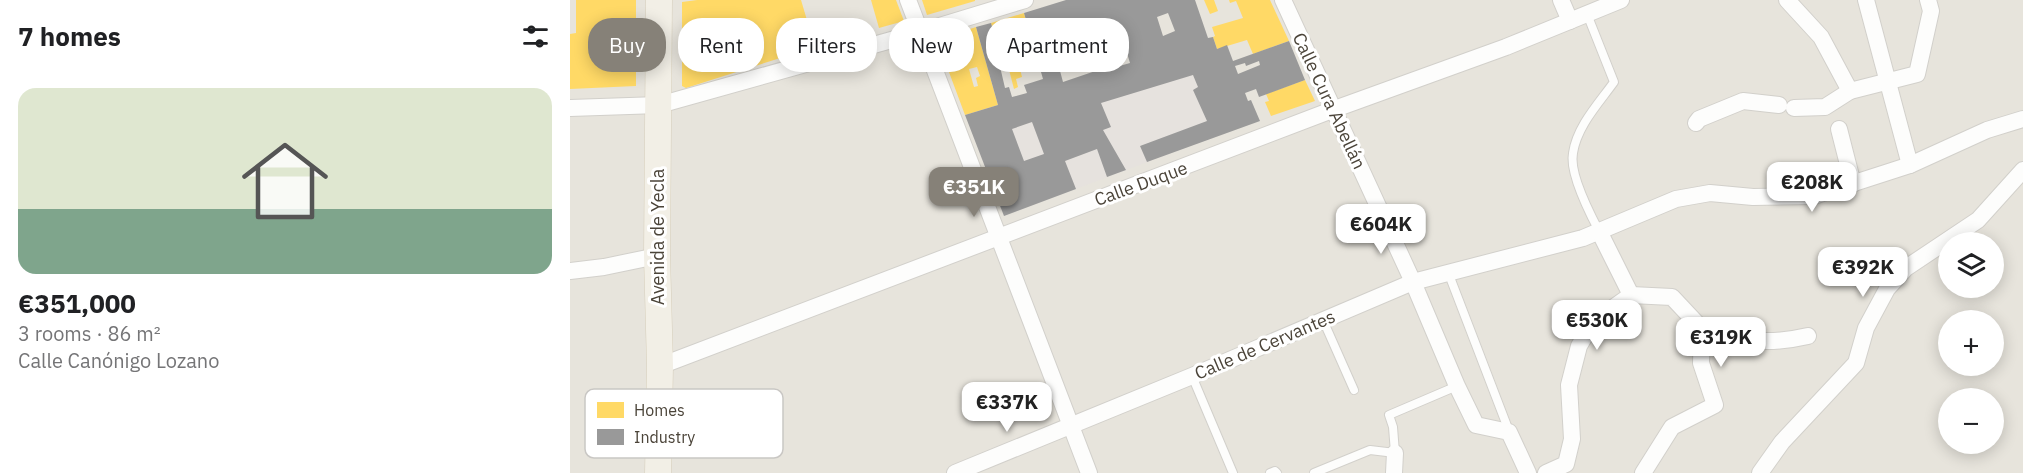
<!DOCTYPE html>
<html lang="en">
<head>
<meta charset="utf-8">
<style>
  :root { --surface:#fff; --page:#f2f2f2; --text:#202124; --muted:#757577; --accent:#868178 }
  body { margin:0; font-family:"IBM Plex Sans",sans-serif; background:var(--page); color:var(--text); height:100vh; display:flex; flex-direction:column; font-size:22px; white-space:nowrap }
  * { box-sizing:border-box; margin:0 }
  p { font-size:20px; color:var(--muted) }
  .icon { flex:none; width:33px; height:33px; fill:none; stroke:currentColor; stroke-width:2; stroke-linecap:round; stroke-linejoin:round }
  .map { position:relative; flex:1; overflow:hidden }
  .sheet { display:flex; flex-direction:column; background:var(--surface); width:570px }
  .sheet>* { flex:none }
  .guide { position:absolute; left:18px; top:18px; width:570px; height:54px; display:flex; gap:12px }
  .fabs { position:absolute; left:1368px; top:232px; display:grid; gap:12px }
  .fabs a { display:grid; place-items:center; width:66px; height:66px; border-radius:50%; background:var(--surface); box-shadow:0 3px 15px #0003; font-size:30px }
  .price { position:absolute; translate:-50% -51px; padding:0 14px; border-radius:12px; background:#fff; color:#222; font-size:20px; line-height:39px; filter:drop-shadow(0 2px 3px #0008) }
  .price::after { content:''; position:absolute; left:50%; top:36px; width:18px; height:14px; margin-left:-9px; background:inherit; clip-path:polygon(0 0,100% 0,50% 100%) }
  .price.selected { background:var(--accent); color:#fff }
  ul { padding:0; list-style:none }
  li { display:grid; align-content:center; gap:12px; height:318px; padding:0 18px }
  li span { display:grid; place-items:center; height:186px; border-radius:18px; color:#555 }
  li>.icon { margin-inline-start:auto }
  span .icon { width:108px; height:108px; fill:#fffc; stroke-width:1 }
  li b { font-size:26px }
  h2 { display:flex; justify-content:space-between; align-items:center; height:72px; padding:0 18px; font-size:26px }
  .tag { padding:0 21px; border-radius:24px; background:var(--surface); box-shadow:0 3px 15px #0003; font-size:21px; line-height:54px }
  .tag.selected { background:var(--accent); color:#fff }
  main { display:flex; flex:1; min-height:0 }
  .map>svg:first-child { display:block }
</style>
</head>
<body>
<main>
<section class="sheet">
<h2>7 homes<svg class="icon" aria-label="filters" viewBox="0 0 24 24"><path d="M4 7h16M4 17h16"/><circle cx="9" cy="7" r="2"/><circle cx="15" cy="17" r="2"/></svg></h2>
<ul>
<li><span style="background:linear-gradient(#dfe7d0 65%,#7fa58c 0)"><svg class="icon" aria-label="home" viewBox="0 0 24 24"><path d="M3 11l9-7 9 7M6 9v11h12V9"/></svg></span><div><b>€351,000</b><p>3 rooms · 86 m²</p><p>Calle Canónigo Lozano</p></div></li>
</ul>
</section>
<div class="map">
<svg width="1453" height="473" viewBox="0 0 1453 473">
  <rect width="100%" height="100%" fill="#f4f2ee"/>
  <path fill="#e7e4dc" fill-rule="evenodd" d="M 0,0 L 1453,0 L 1453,473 L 0,473 ZM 1378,243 L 1424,243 L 1424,288 L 1378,288 ZM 1378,321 L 1424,321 L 1424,366 L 1378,366 ZM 1378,399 L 1424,399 L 1424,444 L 1378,444 Z"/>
  <polygon fill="#e6e2de" points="643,50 676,125 434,216 399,126"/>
  <g fill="#ffd966" fill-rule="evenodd">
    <polygon points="6,0 66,0 66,86 0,89 0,34 6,33"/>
    <polygon points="127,0 231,0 245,47 116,88 112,86 112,2"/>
    <polygon points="301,0 326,0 334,21 309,28"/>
    <polygon points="352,0 405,0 405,1 357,15"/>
    <polygon points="634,0 644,0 648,11 640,14"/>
    <polygon points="659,0 700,0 719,41 683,54 677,40 647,49 643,37 645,36 642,27 673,18 666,1 660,3"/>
    <polygon points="454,13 465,53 460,54 459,51 454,52 451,39 443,41 452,77 446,79 448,87 444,89 437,62 434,57 430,57 421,23"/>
    <path d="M 406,27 L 428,105 L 395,115 L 367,40 ZM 407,67 L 410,76 L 406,78 L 408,86 L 404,87 L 399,69 Z"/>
    <polygon points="735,80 745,101 701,116 695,102 699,101 696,94"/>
  </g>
  <path fill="#999" fill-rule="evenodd" d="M 496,0 L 625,0 L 638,38 L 643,37 L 647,49 L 657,45 L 663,61 L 719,41 L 735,80 L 689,97 L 686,89 L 675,93 L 678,101 L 681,100 L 690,121 L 577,162 L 570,146 L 637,121 L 623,90 L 628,87 L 623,75 L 531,103 L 541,127 L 533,130 L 556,170 L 537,177 L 527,149 L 495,161 L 506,189 L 434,216 L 395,115 L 428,105 L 406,27 L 421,23 L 430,57 L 428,58 L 435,88 L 439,87 L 442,97 L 457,93 L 454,85 L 473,79 L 454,13 ZM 598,13 L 605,31 L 593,36 L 587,17 ZM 548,24 L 560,63 L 546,67 L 546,64 L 493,82 L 483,45 ZM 689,61 L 690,65 L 668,74 L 665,66 L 675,63 L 676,66 ZM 462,122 L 474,154 L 454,161 L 442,129 Z"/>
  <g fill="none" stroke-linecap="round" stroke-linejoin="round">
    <g stroke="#d2d0cb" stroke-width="10">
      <g id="lane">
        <path d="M 1017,14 L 1044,82 C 1029,103 1007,126 1003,153 C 999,173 1020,214 1029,231"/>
        <polyline points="878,272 939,431"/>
        <polyline points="753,320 784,390"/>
        <polyline points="622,376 663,473"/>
        <polyline points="700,473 705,471 707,473"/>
        <polyline points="744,473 800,450 825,453 823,427 819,415 887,386"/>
      </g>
    </g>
    <g stroke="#d2d0cb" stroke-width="18">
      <g id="street">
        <polyline points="338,0 519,473"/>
        <polyline points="713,0 843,282 887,386 906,425 939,432 958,473"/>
        <polyline points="991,0 1000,21"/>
        <polyline points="1217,0 1251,37 1280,91 1347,74 1361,11 1358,0"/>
        <polyline points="1296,0 1340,165"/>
        <polyline points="0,108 89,105 350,32 455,0"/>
        <polyline points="1224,108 1255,107 1280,91"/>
        <polyline points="1126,123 1129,119 1173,101 1209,105"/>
        <polyline points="1269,129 1283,184"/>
        <polyline points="0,271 34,267 87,256"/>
        <polyline points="1061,295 1102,297 1132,329 1131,363 1145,405 1102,427 1073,473"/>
        <path d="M 1132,329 C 1173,340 1195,346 1238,336"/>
        <polyline points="90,366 762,110 936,47 1051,0"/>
        <polyline points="385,473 622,376 843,282 1013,238 1106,199 1140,193 1183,197 1244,196 1340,165 1417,130 1453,119"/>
        <polyline points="824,473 825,453"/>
        <polyline points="976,473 996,464 1002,439 999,385 1009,346 1023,322 1061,295 1029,231"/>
        <polyline points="1190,473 1212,442 1286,363 1296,328 1317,289 1336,268 1408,220 1453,170"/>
      </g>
    </g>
    <g stroke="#d6cebb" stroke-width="27">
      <polyline id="primary" points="88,473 90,366 87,256 89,0"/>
    </g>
    <use href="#lane" stroke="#fdfdfc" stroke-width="8"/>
    <use href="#street" stroke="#fdfdfc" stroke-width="16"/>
    <use href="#primary" stroke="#f2efe6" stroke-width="26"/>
  </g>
  <g text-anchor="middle" stroke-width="6" stroke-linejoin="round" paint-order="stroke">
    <g font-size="18" fill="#4b4439" stroke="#fff">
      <text transform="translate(759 101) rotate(65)" y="6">Calle Cura Abellán</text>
      <text transform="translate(571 184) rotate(-20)" y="6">Calle Duque</text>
      <text transform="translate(88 237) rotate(-90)" y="6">Avenida de Yecla</text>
      <text transform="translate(695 345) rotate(-23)" y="6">Calle de Cervantes</text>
    </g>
  </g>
  <rect x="15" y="389" width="198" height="69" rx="9" fill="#fff" stroke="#c9c7c4" stroke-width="1.5"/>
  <rect x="27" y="402" width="27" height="16" fill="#ffd966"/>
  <rect x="27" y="429" width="27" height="16" fill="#999"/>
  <g font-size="16" fill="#4b4439">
    <text x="64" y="416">Homes</text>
    <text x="64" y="443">Industry</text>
  </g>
</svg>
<div class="fabs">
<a><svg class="icon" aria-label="layers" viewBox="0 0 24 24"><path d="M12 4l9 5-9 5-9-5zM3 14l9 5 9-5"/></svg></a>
<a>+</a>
<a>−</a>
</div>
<b class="price" style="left:1242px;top:213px">€208K</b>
<b class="price selected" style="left:404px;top:218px">€351K</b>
<b class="price" style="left:811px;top:255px">€604K</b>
<b class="price" style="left:1293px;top:298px">€392K</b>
<b class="price" style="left:1027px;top:351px">€530K</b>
<b class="price" style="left:1151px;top:368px">€319K</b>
<b class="price" style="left:437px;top:433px">€337K</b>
<div class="guide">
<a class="tag selected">Buy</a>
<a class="tag">Rent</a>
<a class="tag">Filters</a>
<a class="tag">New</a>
<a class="tag">Apartment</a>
</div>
</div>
</main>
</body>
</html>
